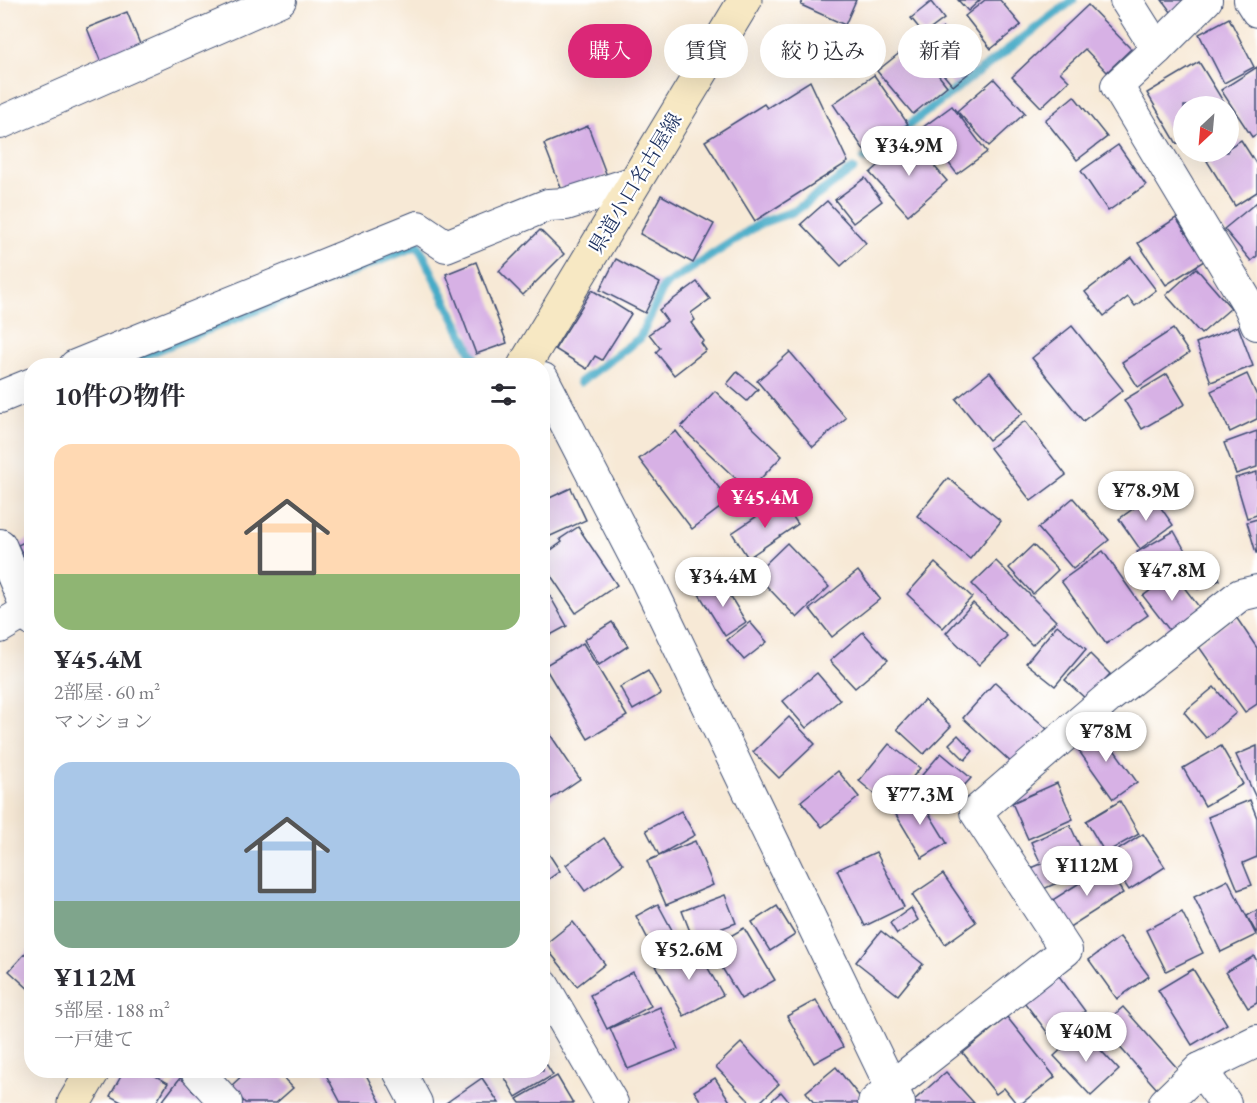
<!DOCTYPE html>
<html lang="ja">
<head>
<meta charset="utf-8">
<style>
  :root { --surface:#fff; --page:#f7f7f7; --text:#2b2b33; --muted:#7c7c81; --accent:#db2777 }
  body { margin:0; font-family:"EB Garamond","Noto Serif JP",serif; background:var(--page); color:var(--text); height:100vh; display:flex; flex-direction:column; font-size:22px; white-space:nowrap }
  * { box-sizing:border-box; margin:0 }
  p { font-size:20px; color:var(--muted) }
  .icon { flex:none; width:33px; height:33px; fill:none; stroke:currentColor; stroke-width:2; stroke-linecap:round; stroke-linejoin:round }
  .map { position:relative; flex:1; overflow:hidden }
  .sheet { position:absolute; left:24px; top:358px; width:526px; height:720px; display:flex; flex-direction:column; background:var(--surface); border-radius:24px; box-shadow:0 6px 24px #0002 }
  .sheet>* { flex:none }
  .top-card { position:absolute; left:568px; top:24px; width:570px; height:54px; display:flex; gap:12px }
  .needle { width:39px; rotate:206deg }
  .controls { position:absolute; left:1173px; top:96px; display:grid; gap:12px }
  .controls a { display:grid; place-items:center; width:66px; height:66px; border-radius:50%; background:var(--surface); box-shadow:0 6px 24px #0002; font-size:30px }
  .price { position:absolute; translate:-50% -51px; padding:0 14px; border-radius:21px; background:#fff; color:#222; font-size:20px; line-height:39px; filter:drop-shadow(0 2px 3px #0008) }
  .price::after { content:''; position:absolute; left:50%; top:36px; width:18px; height:14px; margin-left:-9px; background:inherit; clip-path:polygon(0 0,100% 0,50% 100%) }
  .price.current { background:var(--accent); color:#fff }
  ul { padding:0; list-style:none }
  li { display:grid; align-content:center; gap:12px; height:318px; padding:0 30px }
  li span { display:grid; place-items:center; height:186px; border-radius:18px; color:#555 }
  li>.icon { margin-inline-start:auto }
  span .icon { width:108px; height:108px; fill:#fffc; stroke-width:1 }
  li b { font-size:26px }
  h2 { display:flex; justify-content:space-between; align-items:center; height:72px; padding:0 30px; font-size:26px }
  .pill { padding:0 21px; border-radius:27px; background:var(--surface); box-shadow:0 6px 24px #0002; font-size:21px; line-height:54px }
  .pill.current { background:var(--accent); color:#fff }
  .map>svg:first-child { display:block }
</style>
</head>
<body>
<div class="map">
<svg width="1257" height="1103" viewBox="0 0 1257 1103">
  <rect width="100%" height="100%" fill="#fff"/>
  <filter id="ink" filterUnits="userSpaceOnUse"><feTurbulence type="fractalNoise" baseFrequency=".0167" numOctaves="2"/><feDisplacementMap in="SourceGraphic" scale="12" xChannelSelector="R" yChannelSelector="G"/><feConvolveMatrix kernelMatrix="1 2 1 2 8 2 1 2 1" color-interpolation-filters="sRGB"/></filter>
  <filter id="wash" filterUnits="userSpaceOnUse"><feTurbulence type="fractalNoise" baseFrequency=".008" numOctaves="4" result="noise"/><feDisplacementMap in="SourceGraphic" scale="24" xChannelSelector="R" yChannelSelector="G"/><feGaussianBlur stdDeviation="1.35" result="paint"/><feColorMatrix in="noise" values="0 0 0 0 0 0 0 0 0 0 0 0 0 0 0 0 0 1.4 0 .05"/><feComposite in="paint" operator="in"/></filter>
  <g filter="url(#wash)">
    <rect width="100%" height="100%" fill="#f7e9d6"/>
    <g fill="none" stroke-linecap="round" stroke-linejoin="round">
      <g stroke="#47abc7" stroke-width="9">
        <polyline points="864,159 1073,0"/>
        <polyline points="118,366 418,245 478,366"/>
        <polyline points="580,382 640,338 664,286 761,223 795,211 853,169"/>
      </g>
    </g>
    <g id="blocks">
      <g fill="#d7b1e5">
        <polygon points="803,0 856,0 845,25 801,5"/>
        <polygon points="958,0 980,0 968,11"/>
        <polygon points="985,0 1000,0 1021,25 991,49 965,16"/>
        <polygon points="1162,0 1186,0 1171,12"/>
        <polygon points="931,2 944,19 924,34 911,18"/>
        <polygon points="1088,5 1131,49 1107,72 1085,49 1060,72 1069,81 1041,107 1012,77"/>
        <polygon points="127,12 142,49 102,65 87,28"/>
        <polygon points="1229,18 1254,67 1224,83 1199,34"/>
        <polygon points="943,28 957,45 963,40 976,55 967,60 974,69 953,86 931,60 928,62 947,86 913,114 877,71 912,43 917,49"/>
        <polygon points="1199,62 1226,106 1184,106 1184,140 1177,144 1147,93"/>
        <polygon points="1257,67 1257,134 1252,137 1221,90"/>
        <polygon points="874,75 908,124 866,153 833,104"/>
        <polygon points="994,79 1025,113 989,146 957,111"/>
        <polygon points="810,81 848,162 755,221 705,141 764,104 767,108"/>
        <polygon points="1074,96 1107,137 1077,160 1045,120"/>
        <polygon points="952,106 987,152 957,174 922,128"/>
        <polygon points="588,126 607,176 563,193 544,144"/>
        <polygon points="910,138 947,181 908,215 870,173"/>
        <polygon points="1241,140 1257,165 1257,192 1235,206 1207,161 1222,152 1228,152 1228,148"/>
        <polygon points="1118,145 1146,185 1108,211 1081,171"/>
        <polygon points="865,178 882,201 853,223 835,200"/>
        <polygon points="661,195 714,224 693,263 640,234"/>
        <polygon points="827,201 866,243 841,266 801,224"/>
        <polygon points="1257,202 1257,256 1251,261 1224,229"/>
        <polygon points="1176,218 1204,261 1166,285 1138,243"/>
        <polygon points="540,230 564,254 523,295 499,271"/>
        <polygon points="1131,257 1156,290 1135,306 1128,297 1104,316 1085,292"/>
        <polygon points="616,259 660,283 645,313 600,290"/>
        <polygon points="476,262 507,343 476,354 446,274"/>
        <polygon points="1196,268 1231,308 1201,334 1166,295"/>
        <polygon points="697,282 710,299 691,313 695,320 691,323 704,341 701,343 706,350 674,375 656,352 660,348 649,334 667,321 659,310"/>
        <polygon points="592,290 631,314 602,360 595,356 587,369 555,349"/>
        <polygon points="1072,326 1123,390 1083,421 1032,358"/>
        <polygon points="1238,326 1253,366 1211,382 1196,343"/>
        <polygon points="1173,329 1189,353 1138,387 1122,362"/>
        <polygon points="790,352 846,418 813,447 757,381"/>
        <polygon points="737,372 758,389 747,401 727,384"/>
        <polygon points="990,372 1023,413 989,440 956,399"/>
        <polygon points="1167,374 1185,404 1142,429 1124,400"/>
        <polygon points="1247,374 1257,396 1257,419 1230,432 1211,391"/>
        <polygon points="715,391 782,456 749,491 681,427"/>
        <polygon points="1025,421 1066,475 1031,501 990,448"/>
        <polygon points="676,431 729,501 692,529 639,459"/>
        <polygon points="1257,431 1257,467 1236,474 1224,443"/>
        <polygon points="1257,472 1257,515 1247,518 1235,478"/>
        <polygon points="948,478 1001,521 970,559 917,516"/>
        <polygon points="571,488 586,520 546,538 543,530 543,501"/>
        <polygon points="1152,495 1173,525 1140,549 1119,519"/>
        <polygon points="1073,498 1109,540 1073,569 1038,528"/>
        <polygon points="781,500 798,524 748,558 732,533"/>
        <polygon points="1257,519 1257,553 1256,553 1247,522"/>
        <polygon points="578,527 617,585 576,613 543,564 543,556 562,542 560,539"/>
        <polygon points="1174,531 1191,561 1154,582 1137,552"/>
        <polygon points="32,538 32,572 18,545"/>
        <polygon points="787,543 829,587 797,618 755,574"/>
        <polygon points="1033,545 1058,570 1033,594 1009,568"/>
        <polygon points="1103,551 1148,615 1106,644 1061,581"/>
        <polygon points="1210,557 1220,580 1198,589 1188,566"/>
        <polygon points="996,561 1056,621 1032,645 972,584"/>
        <polygon points="935,563 972,597 943,628 907,594"/>
        <polygon points="858,571 880,599 832,637 810,609"/>
        <polygon points="1173,573 1200,608 1170,631 1143,596"/>
        <polygon points="721,581 746,622 725,636 699,594"/>
        <polygon points="543,584 567,626 543,639"/>
        <polygon points="973,603 1007,636 979,665 946,633"/>
        <polygon points="1236,617 1257,648 1257,704 1245,712 1197,644"/>
        <polygon points="612,622 628,646 599,665 584,640"/>
        <polygon points="750,622 767,642 744,660 727,640"/>
        <polygon points="1057,625 1086,649 1055,686 1026,663"/>
        <polygon points="863,632 888,660 855,688 830,661"/>
        <polygon points="583,643 627,716 588,739 544,666"/>
        <polygon points="1090,654 1110,674 1086,699 1065,680"/>
        <polygon points="648,671 661,694 633,710 620,687"/>
        <polygon points="817,673 840,700 806,728 783,701"/>
        <polygon points="995,682 1047,729 1014,765 963,718"/>
        <polygon points="1214,687 1236,713 1206,738 1184,712"/>
        <polygon points="924,700 951,726 924,754 897,729"/>
        <polygon points="789,717 815,744 779,778 753,752"/>
        <polygon points="543,724 580,779 543,804"/>
        <polygon points="1098,727 1137,782 1113,799 1074,744"/>
        <polygon points="958,735 973,751 965,760 949,744"/>
        <polygon points="889,744 920,768 889,806 859,781"/>
        <polygon points="1221,746 1243,784 1205,806 1183,768"/>
        <polygon points="1257,746 1257,800 1236,755"/>
        <polygon points="941,753 971,778 946,806 917,781"/>
        <polygon points="838,771 859,797 822,827 801,801"/>
        <polygon points="1057,783 1073,819 1028,839 1012,803"/>
        <polygon points="917,794 947,843 922,858 892,808"/>
        <polygon points="1250,800 1257,818 1257,857 1243,863 1252,885 1238,890 1208,817"/>
        <polygon points="1120,801 1139,834 1105,853 1086,821"/>
        <polygon points="681,811 695,835 659,855 646,830"/>
        <polygon points="1070,825 1090,868 1039,891 1029,869 1041,864 1031,842"/>
        <polygon points="1143,834 1165,867 1129,890 1107,857"/>
        <polygon points="604,838 623,864 585,891 566,865"/>
        <polygon points="695,841 713,885 666,905 647,861"/>
        <polygon points="543,845 560,871 543,883"/>
        <polygon points="876,852 904,907 865,926 837,870"/>
        <polygon points="1106,866 1123,893 1068,928 1051,901"/>
        <polygon points="943,874 976,922 945,944 912,895"/>
        <polygon points="1228,880 1256,935 1221,952 1194,897"/>
        <polygon points="725,895 736,923 693,939 682,911"/>
        <polygon points="658,904 673,932 650,943 636,916"/>
        <polygon points="777,906 795,935 770,951 752,922"/>
        <polygon points="911,908 918,920 897,934 890,923"/>
        <polygon points="1257,910 1257,934 1247,916"/>
        <polygon points="1182,912 1203,953 1166,971 1146,930"/>
        <polygon points="573,922 605,964 577,986 544,945"/>
        <polygon points="744,928 775,980 741,999 710,948"/>
        <polygon points="881,931 923,964 898,995 856,962"/>
        <polygon points="1120,937 1149,976 1117,999 1089,960"/>
        <polygon points="695,945 723,995 684,1016 656,966"/>
        <polygon points="32,946 32,992 9,971"/>
        <polygon points="1254,956 1257,961 1257,1003 1248,1008 1226,972"/>
        <polygon points="1193,969 1227,1024 1192,1045 1158,990"/>
        <polygon points="633,972 651,1006 607,1029 590,995"/>
        <polygon points="1056,972 1085,1011 1050,1036 1021,998"/>
        <polygon points="816,1000 843,1047 814,1063 787,1016"/>
        <polygon points="660,1007 678,1049 628,1069 610,1028"/>
        <polygon points="1123,1007 1178,1069 1157,1089 1101,1026"/>
        <polygon points="1007,1017 1055,1077 1022,1103 1016,1103 1004,1088 996,1094 963,1053"/>
        <polygon points="1082,1030 1119,1070 1091,1096 1054,1056"/>
        <polygon points="741,1043 779,1084 759,1103 751,1103 716,1067"/>
        <polygon points="543,1059 553,1075 516,1097 501,1071 543,1071"/>
        <polygon points="836,1067 863,1101 861,1103 814,1103 806,1092"/>
        <polygon points="124,1071 147,1071 168,1083 156,1103 123,1103 110,1096"/>
        <polygon points="247,1071 277,1071 293,1088 276,1103 245,1103 231,1086"/>
        <polygon points="324,1071 364,1071 381,1103 341,1103"/>
        <polygon points="946,1072 974,1103 911,1103"/>
        <polygon points="557,1076 573,1103 520,1103 517,1099"/>
        <polygon points="180,1078 209,1100 207,1103 161,1103"/>
        <polygon points="482,1078 499,1103 446,1103"/>
        <polygon points="715,1078 731,1103 702,1103 694,1091"/>
        <polygon points="781,1092 790,1103 769,1103"/>
      </g>
    </g>
  </g>
  <g filter="url(#ink)">
    <use href="#blocks" fill-opacity="0" stroke="#3c4b70" stroke-width="1.5"/>
    <g fill="none" stroke-linecap="round" stroke-linejoin="round">
      <g stroke="#3c4b70" stroke-width="34">
        <g id="street">
          <polyline points="1126,0 1157,49"/>
          <polyline points="1206,0 1157,49 1117,86 1250,307 1257,324"/>
          <polyline points="1250,0 1257,11"/>
          <polyline points="0,123 280,0"/>
          <polyline points="75,366 418,227 446,246 548,205 566,204 635,182"/>
          <polyline points="543,379 645,576 899,1103"/>
          <polyline points="0,397 32,384"/>
          <polyline points="0,545 32,620"/>
          <polyline points="0,627 32,608"/>
          <polyline points="543,985 612,1103"/>
          <polyline points="1200,1069 1225,1103"/>
          <polyline points="197,1071 226,1103"/>
          <polyline points="399,1071 416,1103"/>
          <polyline points="874,1103 891,1087 1066,950 976,812 1109,697 1240,595 1257,591"/>
          <polyline points="1165,1103 1200,1069 1257,1041"/>
        </g>
      </g>
      <g stroke="#3c4b70" stroke-width="35">
        <g id="secondary">
          <polyline points="524,366 745,0"/>
          <polyline points="74,1103 93,1071"/>
        </g>
      </g>
      <use href="#street" stroke="#fff" stroke-width="32"/>
      <use href="#secondary" stroke="#f7e8c3" stroke-width="33"/>
    </g>
  </g>
  <g text-anchor="middle" stroke-width="4.5" stroke-linejoin="round" paint-order="stroke">
    <g font-size="20" fill="#1b2f5e" stroke="#fff">
      <text transform="translate(635 183) rotate(-59)" y="7">県道小口名古屋線</text>
    </g>
  </g>
</svg>
<div class="controls">
<a><svg class="needle" viewBox="-14 -14 28 28"><path d="M0-13l5 13h-10z" fill="#e53935"/><path d="M0 13l5-13h-10z" fill="#7c7c81"/></svg></a>
</div>
<b class="price" style="left:909px;top:177px">¥34.9M</b>
<b class="price" style="left:1146px;top:522px">¥78.9M</b>
<b class="price current" style="left:765px;top:529px">¥45.4M</b>
<b class="price" style="left:1172px;top:602px">¥47.8M</b>
<b class="price" style="left:723px;top:608px">¥34.4M</b>
<b class="price" style="left:1106px;top:763px">¥78M</b>
<b class="price" style="left:920px;top:826px">¥77.3M</b>
<b class="price" style="left:1087px;top:897px">¥112M</b>
<b class="price" style="left:689px;top:981px">¥52.6M</b>
<b class="price" style="left:1086px;top:1063px">¥40M</b>
<div class="top-card">
<a class="pill current">購入</a>
<a class="pill">賃貸</a>
<a class="pill">絞り込み</a>
<a class="pill">新着</a>
</div>
<section class="sheet">
<h2>10件の物件<svg class="icon" aria-label="filters" viewBox="0 0 24 24"><path d="M4 7h16M4 17h16"/><circle cx="9" cy="7" r="2"/><circle cx="15" cy="17" r="2"/></svg></h2>
<ul>
<li><span style="background:linear-gradient(#ffd9b3 70%,#8fb573 0)"><svg class="icon" aria-label="home" viewBox="0 0 24 24"><path d="M3 11l9-7 9 7M6 9v11h12V9"/></svg></span><div><b>¥45.4M</b><p>2部屋 · 60 m²</p><p>マンション</p></div></li>
<li><span style="background:linear-gradient(#a9c7e8 75%,#7fa58c 0)"><svg class="icon" aria-label="home" viewBox="0 0 24 24"><path d="M3 11l9-7 9 7M6 9v11h12V9"/></svg></span><div><b>¥112M</b><p>5部屋 · 188 m²</p><p>一戸建て</p></div></li>
</ul>
</section>
</div>
</body>
</html>
